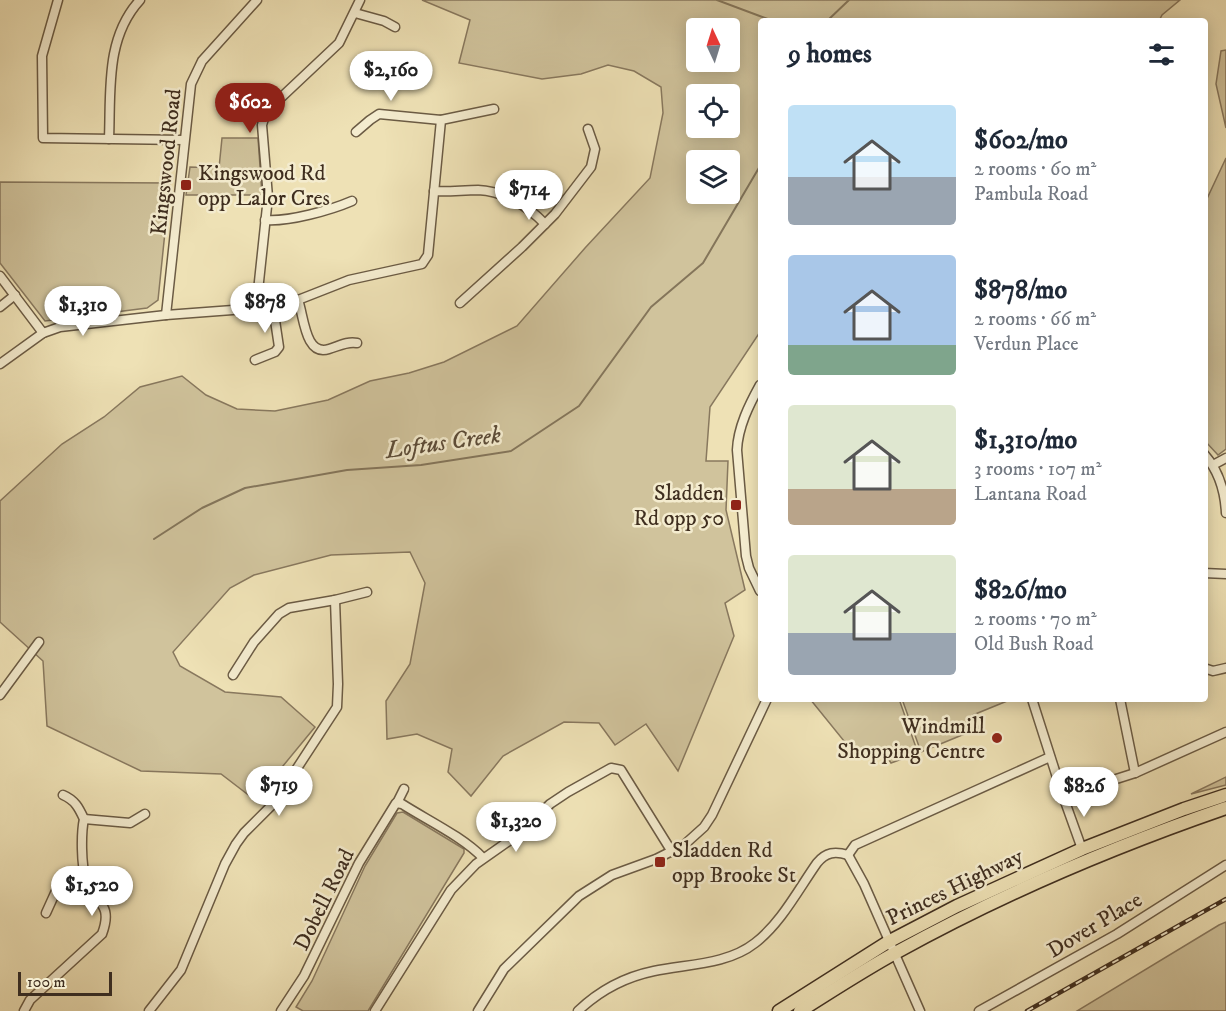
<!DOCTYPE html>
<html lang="en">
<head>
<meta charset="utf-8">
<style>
  :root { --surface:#fff; --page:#f6f6f7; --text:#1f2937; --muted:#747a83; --accent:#8f2418 }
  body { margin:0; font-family:"IM FELL DW Pica",serif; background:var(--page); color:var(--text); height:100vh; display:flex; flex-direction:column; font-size:22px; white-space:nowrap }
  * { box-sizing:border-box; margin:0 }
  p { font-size:20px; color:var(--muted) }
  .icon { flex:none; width:33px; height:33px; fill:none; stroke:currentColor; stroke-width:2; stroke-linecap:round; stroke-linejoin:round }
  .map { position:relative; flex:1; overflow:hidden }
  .panel { position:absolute; left:758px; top:18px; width:450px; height:684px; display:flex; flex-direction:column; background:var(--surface); border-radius:6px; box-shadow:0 3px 15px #0003 }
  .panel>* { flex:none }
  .needle { width:39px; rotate:356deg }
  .fabs { position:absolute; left:686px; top:18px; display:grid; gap:12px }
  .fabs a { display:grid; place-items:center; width:54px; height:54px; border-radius:6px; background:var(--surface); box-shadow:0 3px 15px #0003; font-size:30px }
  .scale { position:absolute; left:18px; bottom:15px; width:94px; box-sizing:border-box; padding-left:6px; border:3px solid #3f2e1f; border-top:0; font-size:16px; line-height:21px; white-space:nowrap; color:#3f2e1f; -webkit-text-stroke:4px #f4eccf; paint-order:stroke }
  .price { position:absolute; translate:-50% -51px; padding:0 14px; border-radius:21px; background:#fff; color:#222; font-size:20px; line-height:39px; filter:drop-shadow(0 2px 3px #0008) }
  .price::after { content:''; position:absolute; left:50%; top:36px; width:18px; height:14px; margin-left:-9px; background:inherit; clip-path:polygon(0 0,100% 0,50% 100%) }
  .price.current { background:var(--accent); color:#fff }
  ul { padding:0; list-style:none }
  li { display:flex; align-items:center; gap:18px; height:150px; padding:0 30px }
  li span { display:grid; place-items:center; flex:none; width:168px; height:120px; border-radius:6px; color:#555 }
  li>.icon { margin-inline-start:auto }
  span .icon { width:72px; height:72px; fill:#fffc; stroke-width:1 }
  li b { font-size:26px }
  h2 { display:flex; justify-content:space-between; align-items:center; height:72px; padding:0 30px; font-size:26px }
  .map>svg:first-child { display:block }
</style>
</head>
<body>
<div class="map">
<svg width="1226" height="1011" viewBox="0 0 1226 1011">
  <rect width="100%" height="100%" fill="#eee1b5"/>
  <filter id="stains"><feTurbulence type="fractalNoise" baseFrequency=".00333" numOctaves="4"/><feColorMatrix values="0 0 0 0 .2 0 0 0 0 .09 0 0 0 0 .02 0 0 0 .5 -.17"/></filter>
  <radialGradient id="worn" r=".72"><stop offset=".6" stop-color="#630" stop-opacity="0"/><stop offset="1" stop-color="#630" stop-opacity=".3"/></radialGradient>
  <g fill="#d0c39c" stroke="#88785e" stroke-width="1.5" fill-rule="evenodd">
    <path d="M 422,0 L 1180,0 L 1162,15 L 1159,21 L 760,21 L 760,332 L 710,407 L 706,461 L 728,461 L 726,510 L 745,590 L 725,603 L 734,636 L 678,771 L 646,724 L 615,745 L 599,723 L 564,722 L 503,756 L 471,796 L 448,772 L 452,749 L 417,734 L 387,739 L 386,701 L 410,664 L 425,583 L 410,552 L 331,555 L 254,575 L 230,588 L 173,652 L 180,666 L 225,692 L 281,697 L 315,727 L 255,800 L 221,774 L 141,771 L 47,726 L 43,661 L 0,622 L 0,501 L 62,444 L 104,417 L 140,387 L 182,376 L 206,395 L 237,409 L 275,411 L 328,400 L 370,381 L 409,373 L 444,362 L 517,326 L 585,248 L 650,178 L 663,113 L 661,87 L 634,71 L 608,65 L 581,74 L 542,79 L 459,63 L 470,20 ZM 696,28 L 729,28 L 729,62 L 696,62 ZM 696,94 L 729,94 L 729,128 L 696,128 ZM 696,160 L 729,160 L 729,194 L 696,194 Z"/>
    <polygon points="1226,50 1226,128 1216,84 1221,51"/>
    <polygon points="222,138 258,138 262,195 186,195 190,167 219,168"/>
    <polygon points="1226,158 1226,449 1218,455 1205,441 1205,203"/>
    <polygon points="0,182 170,183 158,300 147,308 45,321 0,263"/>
    <polygon points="810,699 899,699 918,753 891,763 884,752 865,756 844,741"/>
    <polygon points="902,699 1012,699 973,715 979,728 921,752"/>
    <polygon points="1226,777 1226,785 1191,794"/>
    <polygon points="403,812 464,849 464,853 368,1011 303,1011 296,1007 312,981 365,866 397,813"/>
    <polygon points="1226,922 1226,1011 1077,1011 1219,925"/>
  </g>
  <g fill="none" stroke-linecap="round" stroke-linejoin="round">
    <g stroke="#84755a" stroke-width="2">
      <polyline points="717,0 773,21"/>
      <polyline points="827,21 849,0"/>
      <polyline points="154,539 202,508 245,488 347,470 421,465 511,451 579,406 651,307 703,263 760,166"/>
    </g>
    <g stroke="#6b5b44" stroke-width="11">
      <g id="minor">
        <polyline points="58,0 42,56 43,138 184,140"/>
        <polyline points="355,13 384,21 395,27"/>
        <polyline points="356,132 370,120 379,114 441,120"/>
        <path d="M 109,139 C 111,91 105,38 140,0"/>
        <path d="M 434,191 C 449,192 463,190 478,190 C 503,191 528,206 545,224"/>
        <path d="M 265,220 C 289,222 331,210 352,201"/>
        <polyline points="0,276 43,333"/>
        <path d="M 298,300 C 304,316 305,357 329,349 C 339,346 347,341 357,343"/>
        <polyline points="460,303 522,247 555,214 591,167 595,149 588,129"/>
        <polyline points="0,307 15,295"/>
        <polyline points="258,308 258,291 268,197 262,125 265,115 271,107 339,43 360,0"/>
        <polyline points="166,315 191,84 202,61 257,0"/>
        <polyline points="255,360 275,352 279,347 273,307"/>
        <polyline points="0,364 43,333 60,327 166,315 273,307 298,300 349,280 422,264 428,255 441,120 494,109"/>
        <path d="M 760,385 C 749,405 738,427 737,450 L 746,556 L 749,568 L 760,591"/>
        <path d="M 1204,454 C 1219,471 1225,491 1226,513"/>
        <polyline points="1213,465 1226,458"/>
        <polyline points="1204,573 1226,574"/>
        <polyline points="1204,668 1213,671 1226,668"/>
        <polyline points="233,675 254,642 279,614 289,608 335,600 367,592"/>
        <polyline points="0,695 39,642"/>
        <polyline points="1032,699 1063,796 1082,849"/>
        <polyline points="1120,699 1135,773"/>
        <polyline points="1063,796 1135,773 1226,732"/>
        <polyline points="397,803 404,789"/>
        <polyline points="84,819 130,823 145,814"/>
        <polyline points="848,855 864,884 920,1011"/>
        <polyline points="46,913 56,891 85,878"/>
        <path d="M 24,1011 L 30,1000 L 102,934 C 114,902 94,903 86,879 C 81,865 81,833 84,819 C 79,808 75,800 63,795"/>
        <polyline points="149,1011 181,970 225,864 236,844 244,833 275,802 337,707 338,684 335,600"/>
        <path d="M 281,1011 L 304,976 L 359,863 L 396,803 L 402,804 C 427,820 463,837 483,858"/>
        <polyline points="375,1011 451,890 476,864 523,831 550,804 568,792 611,768 621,770 672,852"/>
        <polyline points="478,1011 504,969 579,896 612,875 656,859 684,845 704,827 712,815 767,699"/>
        <path d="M 578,1011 C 599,991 625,977 654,971 C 687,964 727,965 755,943 C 781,923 798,890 817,863 C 826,852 835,851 848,855 L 855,845 L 1050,757"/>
        <polyline points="979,1011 1117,934 1226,865"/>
      </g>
    </g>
    <g stroke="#3f2e1f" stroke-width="15">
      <g id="highway">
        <polyline points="779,1011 888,942 957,906 1082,849 1184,809 1226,795"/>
        <path d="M 800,1011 C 832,991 864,970 897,952 C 1002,894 1113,847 1226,808"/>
      </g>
    </g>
    <use href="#minor" stroke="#f4eccf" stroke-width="8"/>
    <use href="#highway" stroke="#eee1b5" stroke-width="12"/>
    <g stroke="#3f2e1f" stroke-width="4.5">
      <polyline id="rail" points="1027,1011 1226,899"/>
    </g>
    <use href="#rail" stroke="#f4eccf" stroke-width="2" stroke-dasharray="7" stroke-linecap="butt"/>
  </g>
  <g fill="#8f2418" stroke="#f4eccf" stroke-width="2">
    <rect x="180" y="179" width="12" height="12" rx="3"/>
    <rect x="730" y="499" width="12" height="12" rx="3"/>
    <circle cx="997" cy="738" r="6"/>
    <rect x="654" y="856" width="12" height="12" rx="3"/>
  </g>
  <g text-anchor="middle" stroke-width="5" stroke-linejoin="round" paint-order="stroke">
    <g font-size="22" fill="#3f2e1f" stroke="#f4eccf">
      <text transform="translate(165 162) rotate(-84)" y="8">Kingswood Road</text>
      <text transform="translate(954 886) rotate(-26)" y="8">Princes Highway</text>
      <text transform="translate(323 899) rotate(-64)" y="8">Dobell Road</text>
      <text transform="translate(1094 924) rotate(-31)" y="8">Dover Place</text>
    </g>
    <g font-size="22" fill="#3f2e1f" stroke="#f4eccf" text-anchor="start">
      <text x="198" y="180">Kingswood Rd<tspan x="198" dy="25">opp Lalor Cres</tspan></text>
      <text x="724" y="500" text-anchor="end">Sladden<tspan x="724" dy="25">Rd opp 50</tspan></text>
      <text x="985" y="733" text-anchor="end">Windmill<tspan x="985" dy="25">Shopping Centre</tspan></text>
      <text x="672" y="857">Sladden Rd<tspan x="672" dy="25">opp Brooke St</tspan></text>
    </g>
    <g font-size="24" font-style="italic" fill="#5c4c38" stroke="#f4eccf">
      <text transform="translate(443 442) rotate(-8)" y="8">Loftus Creek</text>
    </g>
  </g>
  <rect width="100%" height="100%" filter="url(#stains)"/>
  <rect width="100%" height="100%" fill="url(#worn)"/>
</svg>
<div class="fabs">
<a><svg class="needle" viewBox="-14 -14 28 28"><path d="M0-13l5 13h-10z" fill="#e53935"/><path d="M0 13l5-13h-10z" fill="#747a83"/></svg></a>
<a><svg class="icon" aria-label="locate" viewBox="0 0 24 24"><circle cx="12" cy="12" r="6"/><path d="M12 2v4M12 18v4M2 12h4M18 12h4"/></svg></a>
<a><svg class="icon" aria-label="layers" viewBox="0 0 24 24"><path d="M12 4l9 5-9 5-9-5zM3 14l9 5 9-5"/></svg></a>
</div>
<div class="scale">100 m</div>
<b class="price" style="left:391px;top:102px">$2,160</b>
<b class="price current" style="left:250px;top:134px">$602</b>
<b class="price" style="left:529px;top:221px">$714</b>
<b class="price" style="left:265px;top:334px">$878</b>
<b class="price" style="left:83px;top:337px">$1,310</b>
<b class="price" style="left:279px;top:817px">$719</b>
<b class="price" style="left:1084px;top:818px">$826</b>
<b class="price" style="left:516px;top:853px">$1,320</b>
<b class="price" style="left:92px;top:917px">$1,520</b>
<section class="panel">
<h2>9 homes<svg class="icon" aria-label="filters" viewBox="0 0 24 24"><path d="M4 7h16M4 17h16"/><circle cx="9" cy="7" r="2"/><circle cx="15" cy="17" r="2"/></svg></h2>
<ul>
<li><span style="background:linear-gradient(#bfe0f5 60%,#9aa5b1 0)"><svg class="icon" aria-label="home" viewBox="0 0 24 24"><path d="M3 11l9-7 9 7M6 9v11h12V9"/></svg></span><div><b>$602/mo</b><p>2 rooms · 60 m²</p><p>Pambula Road</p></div></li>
<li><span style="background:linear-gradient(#a9c7e8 75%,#7fa58c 0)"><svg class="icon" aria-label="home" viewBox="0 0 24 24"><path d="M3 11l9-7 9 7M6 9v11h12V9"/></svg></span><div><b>$878/mo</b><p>2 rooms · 66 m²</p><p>Verdun Place</p></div></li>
<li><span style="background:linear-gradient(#dfe7d0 70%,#b9a48a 0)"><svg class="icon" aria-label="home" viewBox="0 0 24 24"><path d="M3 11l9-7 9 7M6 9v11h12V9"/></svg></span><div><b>$1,310/mo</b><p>3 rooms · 107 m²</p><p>Lantana Road</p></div></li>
<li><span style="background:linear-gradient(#dfe7d0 65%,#9aa5b1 0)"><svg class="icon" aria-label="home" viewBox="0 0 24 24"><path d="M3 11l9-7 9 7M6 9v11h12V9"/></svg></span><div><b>$826/mo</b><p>2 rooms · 70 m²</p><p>Old Bush Road</p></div></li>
</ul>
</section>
</div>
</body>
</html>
